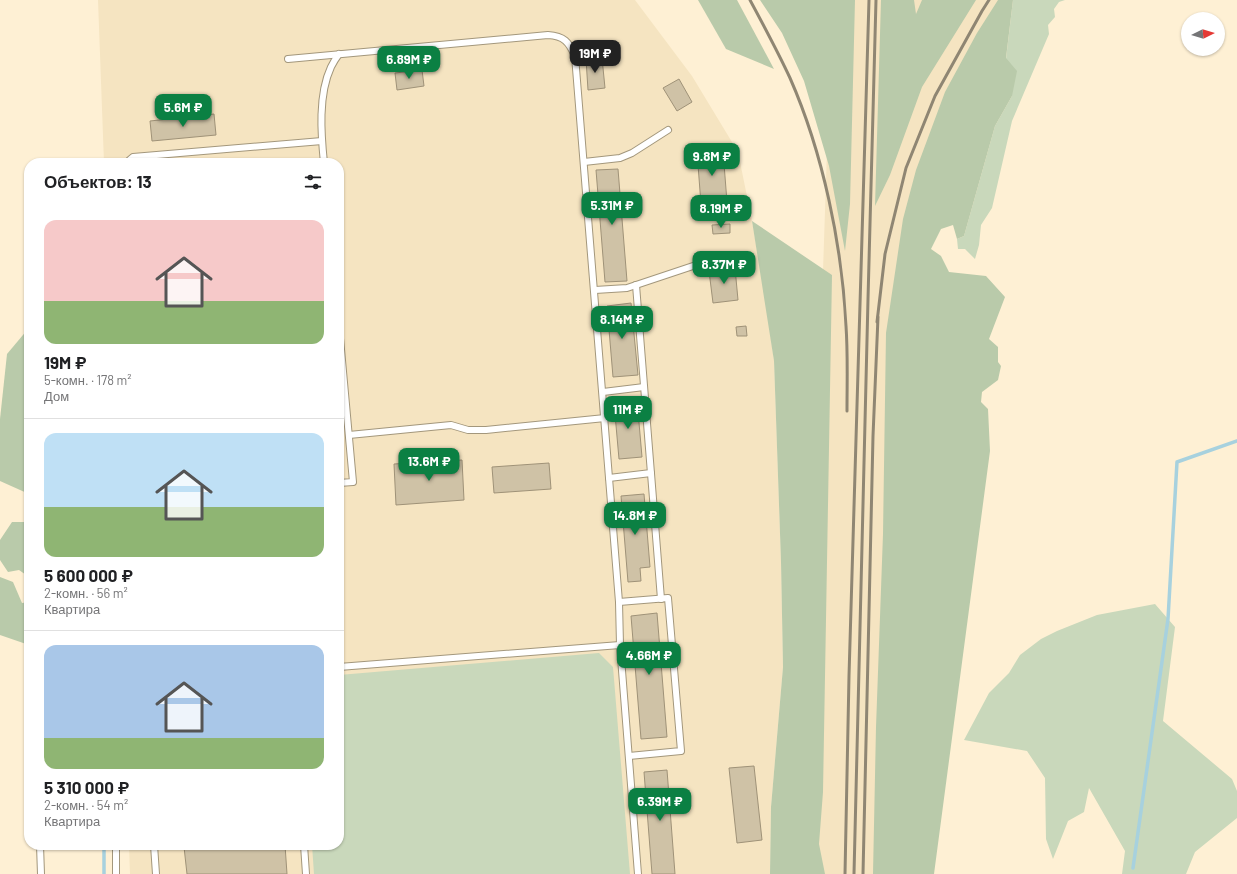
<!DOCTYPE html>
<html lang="ru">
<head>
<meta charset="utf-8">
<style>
  :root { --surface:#fff; --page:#f2f2f2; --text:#202124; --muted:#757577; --line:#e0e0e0; --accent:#0b8043 }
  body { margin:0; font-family:Barlow,sans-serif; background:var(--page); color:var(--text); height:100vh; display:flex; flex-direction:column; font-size:15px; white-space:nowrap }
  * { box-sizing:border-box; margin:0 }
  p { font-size:13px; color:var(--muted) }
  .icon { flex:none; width:22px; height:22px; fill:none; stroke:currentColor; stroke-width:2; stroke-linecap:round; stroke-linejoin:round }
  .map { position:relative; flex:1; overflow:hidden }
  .drawer { position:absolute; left:24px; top:158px; width:320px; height:692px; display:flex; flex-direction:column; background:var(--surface); border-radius:16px; box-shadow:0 1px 3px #0004 }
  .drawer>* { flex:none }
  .needle { width:26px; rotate:85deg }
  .buttons { position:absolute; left:1181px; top:12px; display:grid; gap:8px }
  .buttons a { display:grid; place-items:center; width:44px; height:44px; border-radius:50%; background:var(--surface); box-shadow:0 1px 3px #0004; font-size:20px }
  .price { position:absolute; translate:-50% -34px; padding:0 9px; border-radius:8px; background:var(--accent); color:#fff; font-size:13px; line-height:26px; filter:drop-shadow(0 1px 2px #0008) }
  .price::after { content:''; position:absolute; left:50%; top:24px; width:12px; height:9px; margin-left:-6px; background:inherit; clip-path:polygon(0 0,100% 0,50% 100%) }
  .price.active { background:#222; color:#fff }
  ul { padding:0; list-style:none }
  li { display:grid; align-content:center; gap:8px; height:212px; padding:0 20px }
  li+li { border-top:1px solid var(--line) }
  li span { display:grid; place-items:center; height:124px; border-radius:12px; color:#555 }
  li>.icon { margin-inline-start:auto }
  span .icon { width:72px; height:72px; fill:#fffc; stroke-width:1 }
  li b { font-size:17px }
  h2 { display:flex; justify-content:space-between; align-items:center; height:48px; padding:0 20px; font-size:17px }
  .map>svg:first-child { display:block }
</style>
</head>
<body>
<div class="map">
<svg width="1237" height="874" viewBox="0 0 1237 874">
  <rect width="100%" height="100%" fill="#fef0d4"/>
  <g fill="#f5e4c1">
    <polygon points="98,0 635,0 692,76 738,152 752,221 767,310 774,361 781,562 783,667 771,807 770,874 130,874 129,845 339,845 339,163 104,163"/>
    <polygon points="832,0 1012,0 909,219 883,874 803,874"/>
  </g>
  <g fill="#c9d8bb">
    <polygon points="1013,0 1065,0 1059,2 1054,9 1055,17 1048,25 1049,34 1012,121 992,208 981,225 979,245 975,259 965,249 958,249 957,239 964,236 995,126 1012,96 1006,59"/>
    <polygon points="1155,604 1175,627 1163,721 1232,779 1237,791 1237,818 1195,852 1186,874 1122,874 1125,851 1089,788 1084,812 1068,821 1053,859 1046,839 1045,778 1027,751 964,740 989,693 1009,673 1020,655 1041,639 1057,631 1097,615"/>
    <polygon points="599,653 613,667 630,874 314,874 312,845 339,845 339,675"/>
  </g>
  <g fill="#b9caaa">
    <polygon points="698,0 737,0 774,69 726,49"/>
    <polygon points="760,0 855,0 850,204 845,251 829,166 804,81 782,33"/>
    <polygon points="881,0 914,0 916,14 922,0 976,0 922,87 890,175 875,206"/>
    <polygon points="998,0 1013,0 1006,58 1017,71 1012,96 995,126 964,236 957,239 953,225 941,229 931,249 941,256 949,272 986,276 1005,297 989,339 998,347 998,362 1001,366 998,380 982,392 981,402 988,409 990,451 934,874 873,874 876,727 883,534 886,333 903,219 916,170 945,92 977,33"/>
    <polygon points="752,221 832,275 823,792 819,844 825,874 770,874 771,807 783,667 781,562 774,361"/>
    <polygon points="28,329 29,329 29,494 0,481 0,419 7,354"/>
    <polygon points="29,515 29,577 19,570 8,572 0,560 0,540 12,522 25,522"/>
    <polygon points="0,577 13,582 22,603 29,602 29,645 0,635"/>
  </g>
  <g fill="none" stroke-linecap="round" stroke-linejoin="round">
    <g stroke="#a7d1de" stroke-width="3.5">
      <polyline points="104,845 104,874"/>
      <polyline points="1133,868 1168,619 1177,462 1237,441"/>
    </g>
  </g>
  <g fill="#cfc2a6" stroke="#9f9278">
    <polygon points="602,58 605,88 588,90 586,59"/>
    <polygon points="422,70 424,86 397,90 395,73"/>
    <polygon points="679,79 692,102 677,111 663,88"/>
    <polygon points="214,114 216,135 152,141 150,121"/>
    <polygon points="723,151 727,202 701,204 697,152"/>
    <polygon points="618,169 627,281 605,282 596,170"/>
    <polygon points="730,224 730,233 713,234 712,225"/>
    <polygon points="735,268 738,300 713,303 709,271"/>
    <polygon points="631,303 638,375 613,377 607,306"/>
    <polygon points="746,326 747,336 737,336 736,327"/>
    <polygon points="637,400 642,457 619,459 614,403"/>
    <polygon points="462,460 464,500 396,505 394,464"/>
    <polygon points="549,463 551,489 494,493 492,467"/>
    <polygon points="644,494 650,567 640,568 641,581 628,582 621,496"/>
    <polygon points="657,613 667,737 641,739 631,616"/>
    <polygon points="754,766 762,840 737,843 729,768"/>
    <polygon points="667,770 675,874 652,874 644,772"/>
    <polygon points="209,845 285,845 287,874 187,874 184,847"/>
  </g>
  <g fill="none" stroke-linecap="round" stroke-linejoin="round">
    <g stroke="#a3977c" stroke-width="8">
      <g id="service">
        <path d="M 288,59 L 548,35 C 564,36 569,42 575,56 L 619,602 L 620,645 L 638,874"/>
        <polyline points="584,162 620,158 632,153 668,130"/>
        <polyline points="126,163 133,157 322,141"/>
        <path d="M 324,163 C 321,134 318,95 331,67 C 333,63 336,58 339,54"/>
        <polyline points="636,285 661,599"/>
        <polyline points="595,290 627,288 717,258"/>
        <polyline points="339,327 353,482 339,483"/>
        <polyline points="603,392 644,387"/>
        <polyline points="349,435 451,425 468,430 486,430 605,418"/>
        <polyline points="609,478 651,473"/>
        <polyline points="619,602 668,598 681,751 629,756"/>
        <polyline points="339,667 620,645"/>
        <polyline points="40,845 41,874"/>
        <polyline points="116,845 116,874"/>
        <polyline points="154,845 156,874"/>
        <polyline points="304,845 306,874"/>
      </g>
    </g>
    <use href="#service" stroke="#fff" stroke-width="6"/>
    <g stroke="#8f8673" stroke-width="3">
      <path d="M 750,0 C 764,26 778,52 790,78 C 823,153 842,245 846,326 C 848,354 847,382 847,411"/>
      <polyline points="877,322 885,254 906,168 935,96 982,11 989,0"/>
      <polyline points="845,874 849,676 869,0"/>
      <polyline points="854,874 868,299 876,0"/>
      <polyline points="863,874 873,436 878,317"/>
    </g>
  </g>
</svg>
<div class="buttons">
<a><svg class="needle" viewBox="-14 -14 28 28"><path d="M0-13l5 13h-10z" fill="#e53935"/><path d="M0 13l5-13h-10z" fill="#757577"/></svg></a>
</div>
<b class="price active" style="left:595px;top:74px">19M ₽</b>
<b class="price" style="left:409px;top:80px">6.89M ₽</b>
<b class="price" style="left:183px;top:128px">5.6M ₽</b>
<b class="price" style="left:712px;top:177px">9.8M ₽</b>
<b class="price" style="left:612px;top:226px">5.31M ₽</b>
<b class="price" style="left:721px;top:229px">8.19M ₽</b>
<b class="price" style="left:724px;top:285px">8.37M ₽</b>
<b class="price" style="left:622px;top:340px">8.14M ₽</b>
<b class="price" style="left:628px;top:430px">11M ₽</b>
<b class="price" style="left:429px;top:482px">13.6M ₽</b>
<b class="price" style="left:635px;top:536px">14.8M ₽</b>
<b class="price" style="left:649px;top:676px">4.66M ₽</b>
<b class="price" style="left:660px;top:822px">6.39M ₽</b>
<section class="drawer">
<h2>Объектов: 13<svg class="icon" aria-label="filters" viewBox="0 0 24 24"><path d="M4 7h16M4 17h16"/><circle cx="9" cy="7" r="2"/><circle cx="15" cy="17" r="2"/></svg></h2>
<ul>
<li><span style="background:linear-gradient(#f6c9c9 65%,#8fb573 0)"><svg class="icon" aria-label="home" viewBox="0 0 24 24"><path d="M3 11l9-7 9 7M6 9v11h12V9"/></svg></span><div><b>19M ₽</b><p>5-комн. · 178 m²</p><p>Дом</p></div></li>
<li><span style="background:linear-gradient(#bfe0f5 60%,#8fb573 0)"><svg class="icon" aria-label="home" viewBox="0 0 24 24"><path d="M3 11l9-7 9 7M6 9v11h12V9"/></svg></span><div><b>5 600 000 ₽</b><p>2-комн. · 56 m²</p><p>Квартира</p></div></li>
<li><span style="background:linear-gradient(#a9c7e8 75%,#8fb573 0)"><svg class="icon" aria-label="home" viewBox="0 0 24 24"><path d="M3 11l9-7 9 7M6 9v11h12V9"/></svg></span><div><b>5 310 000 ₽</b><p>2-комн. · 54 m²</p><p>Квартира</p></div></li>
</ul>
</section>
</div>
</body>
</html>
